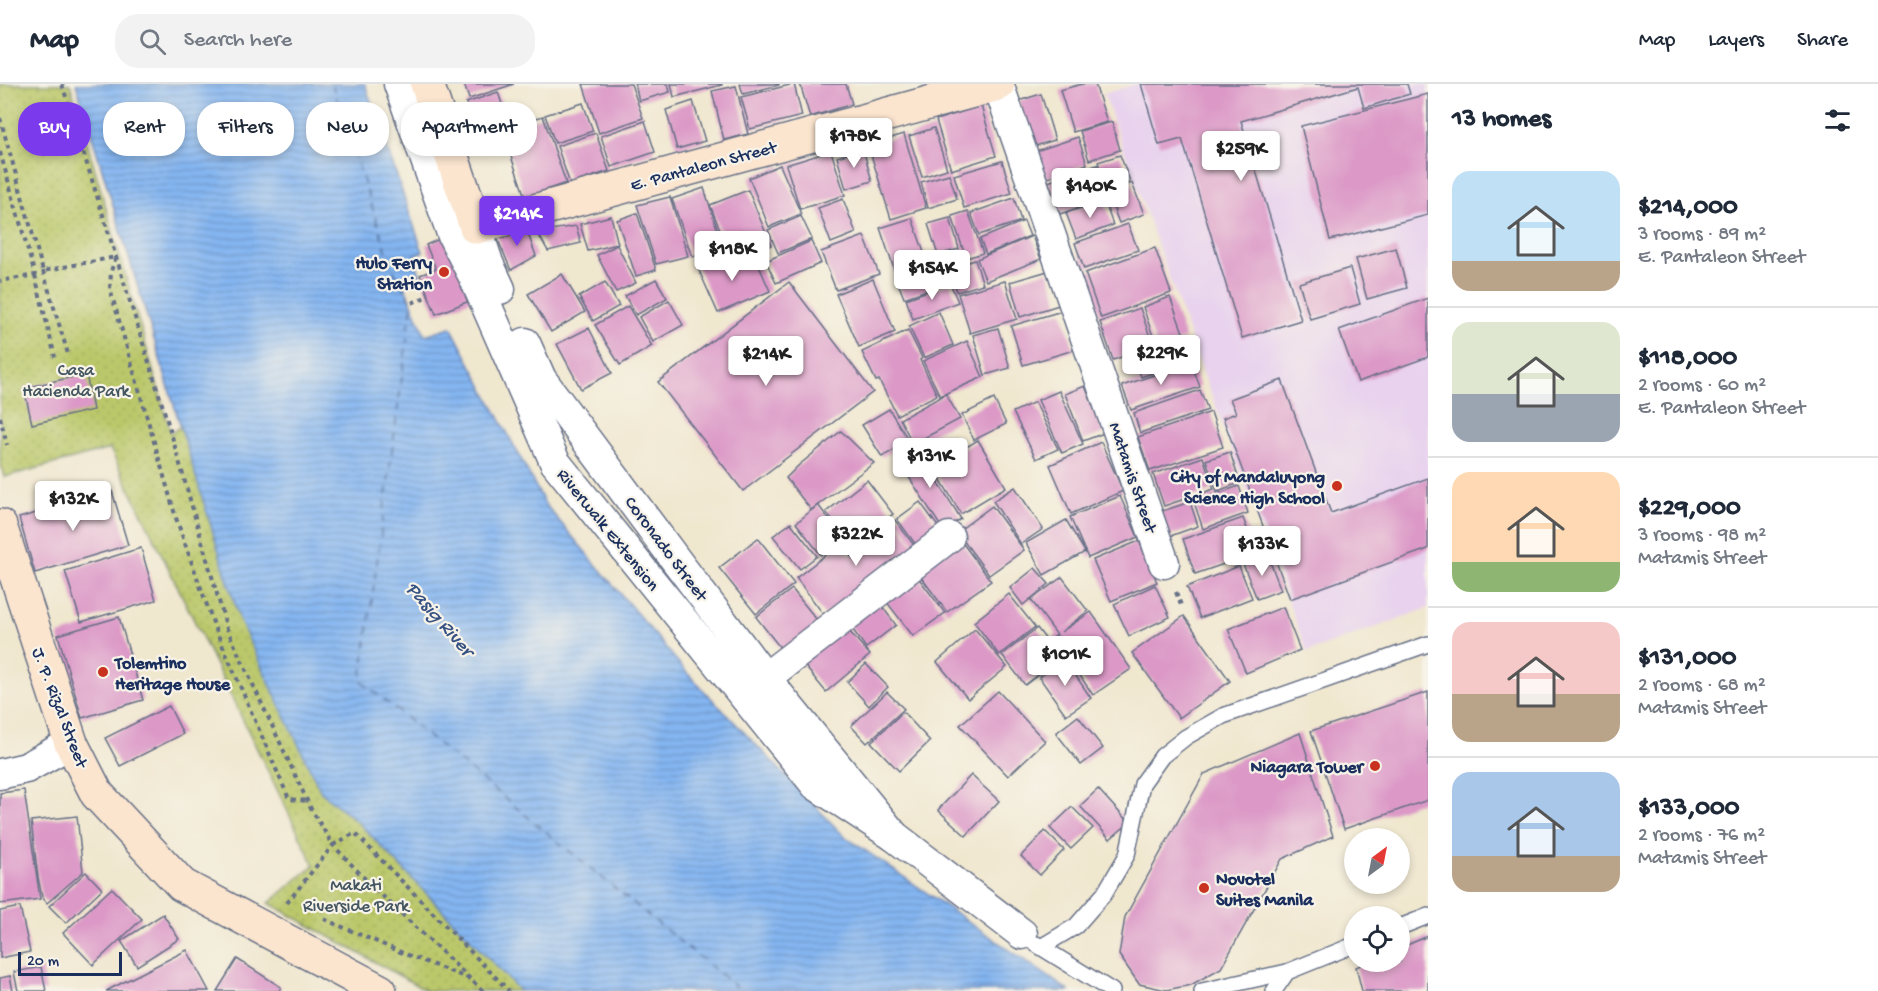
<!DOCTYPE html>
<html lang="en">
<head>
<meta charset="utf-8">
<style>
  :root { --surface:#fff; --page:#f2f2f3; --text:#1f2937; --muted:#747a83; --line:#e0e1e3; --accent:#7c3aed }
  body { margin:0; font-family:"Gochi Hand",sans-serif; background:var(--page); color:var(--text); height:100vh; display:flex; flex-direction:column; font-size:22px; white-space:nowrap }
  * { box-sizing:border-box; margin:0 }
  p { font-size:20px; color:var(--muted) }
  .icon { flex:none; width:33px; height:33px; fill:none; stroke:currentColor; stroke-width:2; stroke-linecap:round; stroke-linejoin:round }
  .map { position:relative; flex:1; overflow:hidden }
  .side { display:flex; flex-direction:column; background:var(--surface); width:450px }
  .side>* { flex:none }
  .guide { position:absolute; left:18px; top:18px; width:570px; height:54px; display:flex; gap:12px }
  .needle { width:39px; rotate:32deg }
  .buttons { position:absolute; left:1344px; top:744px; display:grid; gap:12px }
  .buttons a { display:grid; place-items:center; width:66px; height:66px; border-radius:50%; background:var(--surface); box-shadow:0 3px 9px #0003; font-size:30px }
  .scale { position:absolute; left:18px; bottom:15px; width:104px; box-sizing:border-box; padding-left:6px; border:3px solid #1b2f5e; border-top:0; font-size:16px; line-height:21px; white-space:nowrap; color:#1b2f5e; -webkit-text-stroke:4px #f7f3e8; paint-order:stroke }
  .price { position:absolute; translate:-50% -51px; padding:0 14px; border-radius:6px; background:#fff; color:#222; font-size:20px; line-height:39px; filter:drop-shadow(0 2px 3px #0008) }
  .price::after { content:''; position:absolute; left:50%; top:36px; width:18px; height:14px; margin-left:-9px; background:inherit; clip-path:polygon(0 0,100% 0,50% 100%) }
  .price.active { background:var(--accent); color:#fff }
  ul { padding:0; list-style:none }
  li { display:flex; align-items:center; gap:18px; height:150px; padding:0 24px }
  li+li { border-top:2px solid var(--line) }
  li span { display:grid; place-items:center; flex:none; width:168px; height:120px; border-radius:18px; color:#555 }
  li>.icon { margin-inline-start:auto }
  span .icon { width:72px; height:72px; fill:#fffc; stroke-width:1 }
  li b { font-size:26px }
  h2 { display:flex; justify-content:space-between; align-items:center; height:72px; padding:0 24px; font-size:26px }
  .chip { padding:0 21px; border-radius:24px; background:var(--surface); box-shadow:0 3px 9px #0003; font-size:21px; line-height:54px }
  .chip.active { background:var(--accent); color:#fff }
  header { display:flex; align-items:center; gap:36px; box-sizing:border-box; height:84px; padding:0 30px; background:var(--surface); border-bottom:2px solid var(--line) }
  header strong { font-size:28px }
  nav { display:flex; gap:33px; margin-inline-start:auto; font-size:21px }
  .search { width:420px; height:54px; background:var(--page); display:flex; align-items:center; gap:15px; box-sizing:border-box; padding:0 21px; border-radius:24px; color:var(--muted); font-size:22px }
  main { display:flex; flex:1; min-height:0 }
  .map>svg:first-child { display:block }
</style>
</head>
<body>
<header>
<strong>Map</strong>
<div class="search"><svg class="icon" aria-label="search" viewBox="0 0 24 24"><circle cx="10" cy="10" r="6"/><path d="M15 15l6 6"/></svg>Search here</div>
<nav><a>Map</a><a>Layers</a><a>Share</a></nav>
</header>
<main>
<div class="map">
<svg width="1428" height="907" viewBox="0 0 1428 907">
  <defs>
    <pattern id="green-dots" width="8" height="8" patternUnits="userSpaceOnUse" patternTransform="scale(1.5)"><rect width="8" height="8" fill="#bbc86a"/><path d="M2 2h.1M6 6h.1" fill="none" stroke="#a0ac5e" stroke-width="1.8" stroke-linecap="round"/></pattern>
    <pattern id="water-rules" width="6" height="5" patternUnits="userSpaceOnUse" patternTransform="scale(1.5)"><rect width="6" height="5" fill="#85b6f1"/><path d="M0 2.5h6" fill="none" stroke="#6c94c6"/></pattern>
  </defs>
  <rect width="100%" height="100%" fill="#f7f3e8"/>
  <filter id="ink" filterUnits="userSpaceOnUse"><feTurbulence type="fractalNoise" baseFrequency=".0167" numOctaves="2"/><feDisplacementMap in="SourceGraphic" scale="12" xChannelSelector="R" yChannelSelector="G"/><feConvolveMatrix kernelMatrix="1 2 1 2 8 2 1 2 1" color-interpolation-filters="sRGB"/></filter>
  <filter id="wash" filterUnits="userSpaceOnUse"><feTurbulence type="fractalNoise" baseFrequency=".008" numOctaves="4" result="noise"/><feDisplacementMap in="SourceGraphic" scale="24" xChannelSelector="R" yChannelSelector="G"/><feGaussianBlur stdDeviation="1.35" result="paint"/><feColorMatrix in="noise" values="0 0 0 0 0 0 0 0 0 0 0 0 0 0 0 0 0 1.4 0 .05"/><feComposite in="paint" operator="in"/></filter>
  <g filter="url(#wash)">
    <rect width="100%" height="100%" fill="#f0e7cf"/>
    <polygon fill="#e8d2ee" points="1135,0 1428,0 1428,524 1307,568 1200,280 1104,10"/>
    <polygon fill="url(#green-dots)" stroke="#6b7c64" stroke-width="1.5" points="0,0 70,0 171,349 181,342 188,367 321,708 359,739 520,907 427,907 269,819 314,781 110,365 4,393 0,378"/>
    <polygon fill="url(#water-rules)" stroke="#5072a8" stroke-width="1.5" points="76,0 365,0 423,168 414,172 420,191 403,198 425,251 451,243 545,420 687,589 843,751 1069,907 520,907 359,739 321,708 240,537"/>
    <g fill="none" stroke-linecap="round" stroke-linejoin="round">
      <polyline stroke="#365183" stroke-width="1.5" stroke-dasharray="8 6" stroke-linecap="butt" points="332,0 392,184 412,219 361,597 741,907"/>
    </g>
    <g id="blocks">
      <g fill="#dc99c7">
        <polygon points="464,0 514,0 469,15"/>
        <polygon points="583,0 631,0 643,34 599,49"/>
        <polygon points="635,0 668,0 670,8 639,17"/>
        <polygon points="671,0 722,0 722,1 674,13"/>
        <polygon points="740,0 779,0 779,1 743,10"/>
        <polygon points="794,0 802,32 750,45 741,13"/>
        <polygon points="800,0 846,0 852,20 810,33"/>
        <polygon points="1082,0 1095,0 1107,38 1073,48 1060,6"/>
        <polygon points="1141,0 1407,0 1410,10 1364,24 1358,3 1241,37 1301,236 1242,254 1182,55 1159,61"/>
        <polygon points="736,2 748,50 724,56 712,7"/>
        <polygon points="498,8 509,41 477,52 466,19"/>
        <polygon points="1041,10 1055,56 1032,63 1018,17"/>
        <polygon points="1428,10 1428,131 1330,156 1301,42"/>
        <polygon points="693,17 705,57 677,65 666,26"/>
        <polygon points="583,19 593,47 555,59 545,31"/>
        <polygon points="981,22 996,72 951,86 936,36"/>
        <polygon points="543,32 566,99 525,113 502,46"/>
        <polygon points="645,37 655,68 611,83 601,52"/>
        <polygon points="1112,38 1120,66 1089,76 1080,47"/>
        <polygon points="934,44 947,85 922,93 909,52"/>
        <polygon points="596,49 609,87 570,100 557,62"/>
        <polygon points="904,50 926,124 891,135 868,61"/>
        <polygon points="1078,53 1087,80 1045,95 1036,67"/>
        <polygon points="863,65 872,97 846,105 837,73"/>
        <polygon points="831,67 845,111 800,125 786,81"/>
        <polygon points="1120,71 1130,97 1107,105 1098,78"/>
        <polygon points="1002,77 1012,109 964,124 954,91"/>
        <polygon points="780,81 801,130 769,143 749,94"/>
        <polygon points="1097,81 1108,113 1060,130 1048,98"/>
        <polygon points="949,90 957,115 928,124 921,98"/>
        <polygon points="1132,99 1144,130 1119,139 1107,107"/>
        <polygon points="704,104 723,163 692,173 672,115"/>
        <polygon points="748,106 771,161 733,177 710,121"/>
        <polygon points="670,113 688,172 656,180 637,121"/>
        <polygon points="1014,114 1021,137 979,151 971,129"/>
        <polygon points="843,115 856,149 831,159 818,124"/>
        <polygon points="1104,116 1113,141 1076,155 1066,129"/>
        <polygon points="968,127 983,169 966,174 952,132"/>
        <polygon points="637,129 656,186 636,192 617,136"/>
        <polygon points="611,132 618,160 588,167 580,140"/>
        <polygon points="801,132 812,155 778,169 768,146"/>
        <polygon points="912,134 927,177 895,188 880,144"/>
        <polygon points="950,134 959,165 938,171 928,140"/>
        <polygon points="1024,137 1030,152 986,170 980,155"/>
        <polygon points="1128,140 1138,166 1084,185 1075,159"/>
        <polygon points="576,142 581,159 548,167 537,148"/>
        <polygon points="526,144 536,172 511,186 496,151"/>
        <polygon points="446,152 472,216 436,230 420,191 436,185 426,161"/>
        <polygon points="864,152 879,190 836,206 821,168"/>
        <polygon points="1032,152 1041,175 986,197 977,175"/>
        <polygon points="811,157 821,179 776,199 766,177"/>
        <polygon points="617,161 636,199 616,208 597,171"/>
        <polygon points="1155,164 1171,209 1101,234 1085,189"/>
        <polygon points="1396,164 1407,204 1367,215 1356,175"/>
        <polygon points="727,169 733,183 755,173 770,207 718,229 697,182"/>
        <polygon points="975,176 983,200 957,208 950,184"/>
        <polygon points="926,180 935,203 904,214 895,191"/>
        <polygon points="1350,184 1360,220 1310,235 1299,199"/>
        <polygon points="1048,187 1059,221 1020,233 1010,198"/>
        <polygon points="562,190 585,228 551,248 528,210"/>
        <polygon points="656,195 667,214 636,231 625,212"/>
        <polygon points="873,195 895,248 859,263 836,210"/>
        <polygon points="1005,197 1017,235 970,249 958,210"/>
        <polygon points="605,198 619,222 593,237 579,213"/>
        <polygon points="789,198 873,308 743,407 658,298"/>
        <polygon points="950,199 958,218 913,235 906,215"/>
        <polygon points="1170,213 1185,254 1157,264 1143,223"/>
        <polygon points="1428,214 1428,273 1358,298 1339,246"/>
        <polygon points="669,216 683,241 653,258 639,233"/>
        <polygon points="628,222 652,262 620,281 595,241"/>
        <polygon points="1140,224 1153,262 1113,276 1100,238"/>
        <polygon points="1062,227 1074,266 1023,281 1011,242"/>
        <polygon points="939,228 953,261 924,274 909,242"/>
        <polygon points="589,244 612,289 581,305 557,260"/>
        <polygon points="998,244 1010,284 985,291 973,251"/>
        <polygon points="908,246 922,274 920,276 937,311 897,331 879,296 876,297 862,268"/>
        <polygon points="1184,256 1191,275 1141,293 1135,273"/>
        <polygon points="967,257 983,293 940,312 923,277"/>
        <polygon points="1191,278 1200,303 1131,326 1122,302"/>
        <polygon points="86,290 93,326 32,340 24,304"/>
        <polygon points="1282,296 1331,429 1428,394 1428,465 1290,515 1223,334 1236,329 1230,315"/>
        <polygon points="1085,302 1104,349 1083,357 1065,310"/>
        <polygon points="1200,306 1208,326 1140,349 1134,329"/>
        <polygon points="1059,307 1083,360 1062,369 1038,316"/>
        <polygon points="946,310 960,335 913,360 900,335"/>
        <polygon points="994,315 1006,340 974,356 962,331"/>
        <polygon points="1035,318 1058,365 1036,375 1013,328"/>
        <polygon points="889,325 909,357 882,373 862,341"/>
        <polygon points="1211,328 1223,363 1150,387 1138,353"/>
        <polygon points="841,347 874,379 811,426 786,394 799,381"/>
        <polygon points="978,356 1006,403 961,430 933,383"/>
        <polygon points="1101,358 1123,407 1071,430 1050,381"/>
        <polygon points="917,364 961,435 943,446 898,376"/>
        <polygon points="1230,368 1240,399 1217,407 1206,376"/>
        <polygon points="1203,373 1214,405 1164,422 1153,390"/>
        <polygon points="867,396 893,430 853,462 826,428"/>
        <polygon points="1239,402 1248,429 1203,445 1194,418"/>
        <polygon points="1015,403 1043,445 1021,460 993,417"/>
        <polygon points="112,407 128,461 35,489 19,434"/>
        <polygon points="1120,412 1138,453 1088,474 1070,433"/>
        <polygon points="920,418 942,448 919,465 897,435"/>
        <polygon points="1190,418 1198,442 1165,454 1156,429"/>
        <polygon points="818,421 843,453 821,471 796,439"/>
        <polygon points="992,422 1024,466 989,491 957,448"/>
        <polygon points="1243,434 1256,469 1195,490 1183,455"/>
        <polygon points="895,436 919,468 875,501 870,495 824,531 796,494 841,459 854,475 851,469"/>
        <polygon points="1066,436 1085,468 1044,491 1026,459"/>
        <polygon points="791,439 817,472 800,485 773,452"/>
        <polygon points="958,453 991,497 947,528 915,485"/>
        <polygon points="758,454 794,500 756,530 719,484"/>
        <polygon points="1139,457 1157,498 1111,517 1093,476"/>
        <polygon points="141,464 156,516 81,538 65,487"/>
        <polygon points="1267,470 1281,506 1257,515 1243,480"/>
        <polygon points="1239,482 1252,514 1200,534 1187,503"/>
        <polygon points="911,484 945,529 913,552 879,508"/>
        <polygon points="1035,484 1049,500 1023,521 1010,504"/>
        <polygon points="1062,493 1088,527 1061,548 1091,528 1131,585 1093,611 1054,553 1057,551 1031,516"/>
        <polygon points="1155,501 1170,533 1129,552 1114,520"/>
        <polygon points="792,505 821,541 785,570 756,533"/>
        <polygon points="1009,510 1035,543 999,571 974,538"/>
        <polygon points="875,513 896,541 866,564 845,535"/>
        <polygon points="1283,523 1300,566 1246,589 1228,545"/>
        <polygon points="1184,532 1230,597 1179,634 1132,569"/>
        <polygon points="119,533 143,616 82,634 58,551"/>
        <polygon points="842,539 870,571 826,608 799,575"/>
        <polygon points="1037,544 1060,574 1025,601 1002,571"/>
        <polygon points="975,545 1007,583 968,615 937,578"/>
        <polygon points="1065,576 1091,614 1066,631 1039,593"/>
        <polygon points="866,580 888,603 869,622 847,598"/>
        <polygon points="998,607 1045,657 1008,692 960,641"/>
        <polygon points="887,608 904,625 867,659 851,642"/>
        <polygon points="1428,608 1428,716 1344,745 1311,647"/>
        <polygon points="169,622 183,650 120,682 105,654"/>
        <polygon points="903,628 930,657 899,687 871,658"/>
        <polygon points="1078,632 1103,664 1081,681 1056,649"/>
        <polygon points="1300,649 1333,752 1282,775 1221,884 1191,901 1166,906 1139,900 1119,871 1125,833 1204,690"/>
        <polygon points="971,691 999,717 966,752 938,726"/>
        <polygon points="1098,705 1129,739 1110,755 1080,722"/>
        <polygon points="24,706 40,815 0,820 0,709"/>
        <polygon points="1072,723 1093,744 1071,765 1050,744"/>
        <polygon points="77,732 83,788 47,819 42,813 38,793 31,737"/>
        <polygon points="1045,747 1064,766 1040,791 1021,772"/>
        <polygon points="86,788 102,805 66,839 49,822"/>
        <polygon points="112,804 142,835 93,881 63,849"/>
        <polygon points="20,823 30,868 0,874 0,827"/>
        <polygon points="163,830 179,855 137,882 121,857"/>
        <polygon points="1428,852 1428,907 1362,907 1356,883 1368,878 1400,878 1400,864"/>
        <polygon points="187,866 209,907 106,907"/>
        <polygon points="237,875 281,903 279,907 217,907"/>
        <polygon points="41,883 46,907 18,907 14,888"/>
        <polygon points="10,892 13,907 0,907 0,894"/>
      </g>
    </g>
  </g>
  <g filter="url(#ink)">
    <use href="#blocks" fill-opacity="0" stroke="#666f86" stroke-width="1.5"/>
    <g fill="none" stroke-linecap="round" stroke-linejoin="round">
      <g stroke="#666f86" stroke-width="18">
        <g id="lane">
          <polyline points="1400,843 1428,832"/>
          <polyline points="1036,860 1112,907"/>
          <polyline points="1041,863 1076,842 1104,810 1127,771 1142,700 1162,672 1186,653 1223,632 1428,560"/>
          <polyline points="1202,907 1287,888 1354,861"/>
          <polyline points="1274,907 1287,888"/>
        </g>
      </g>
      <g stroke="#666f86" stroke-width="33">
        <g id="street">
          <polyline points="399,0 453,152 474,193 555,378 816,701 894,752"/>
          <polyline points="998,0 1164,479"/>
          <polyline points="476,143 488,179 500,205"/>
          <polyline points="525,259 541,295 675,475 765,594 894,752 1022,850"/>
          <polyline points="765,594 949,453"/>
          <polyline points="0,690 26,684 71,659"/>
        </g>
      </g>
      <g stroke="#666f86" stroke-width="36">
        <g id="secondary">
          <polyline points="427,0 476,143 998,0"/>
          <polyline points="0,442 71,659 97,710 182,801 380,907"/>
        </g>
      </g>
      <g stroke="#666f86" stroke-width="4" stroke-dasharray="4.5 4.5" stroke-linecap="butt">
        <polyline points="62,0 171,349 227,545 311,725 333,761 355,749 509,907"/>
        <polyline points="0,34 43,187 116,173 111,187 110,205 176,434 215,544 289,715 307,717"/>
        <polyline points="0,68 35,191 0,197"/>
        <polyline points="43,187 68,270"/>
        <polyline points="35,191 55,273"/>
        <polyline points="412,219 428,212"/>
        <polyline points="0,333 7,361"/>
        <polyline points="1176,508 1182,524"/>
        <polyline points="287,819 333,761 368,798 483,907"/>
        <polyline points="324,835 405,870 470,895"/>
      </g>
      <use href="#lane" stroke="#fff" stroke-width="15"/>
      <use href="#street" stroke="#fff" stroke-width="30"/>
      <use href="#secondary" stroke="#fbe5cf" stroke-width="33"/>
    </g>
  </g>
  <g fill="#c8321e" stroke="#f7f3e8" stroke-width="2">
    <circle cx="444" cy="188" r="6"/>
    <circle cx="1337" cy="402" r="6"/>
    <circle cx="103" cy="588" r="6"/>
    <circle cx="1375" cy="682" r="6"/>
    <circle cx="1204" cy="804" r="6"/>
  </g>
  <g text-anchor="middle" stroke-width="4.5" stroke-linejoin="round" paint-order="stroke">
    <g font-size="18" fill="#1b2f5e" stroke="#f7f3e8">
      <text transform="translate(703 81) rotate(-15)" y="6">E. Pantaleon Street</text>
      <text transform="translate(1134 393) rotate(71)" y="6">Matamis Street</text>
      <text transform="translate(609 445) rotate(51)" y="6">Riverwalk Extension</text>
      <text transform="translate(667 464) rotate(53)" y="6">Coronado Street</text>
      <text transform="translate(61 623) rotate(69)" y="6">J. P. Rizal Street</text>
    </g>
    <g font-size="18" font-weight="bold" fill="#1b2f5e" stroke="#f7f3e8" text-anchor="end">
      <text x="432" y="184">Hulo Ferry<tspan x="432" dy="21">Station</tspan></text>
      <text x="1325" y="398">City of Mandaluyong<tspan x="1325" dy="21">Science High School</tspan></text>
      <text x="115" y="584" text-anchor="start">Tolemtino<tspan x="115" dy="21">Heritage House</tspan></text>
      <text x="1363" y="688">Niagara Tower</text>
      <text x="1216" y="800" text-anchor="start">Novotel<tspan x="1216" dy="21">Suites Manila</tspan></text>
    </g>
    <g font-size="18" fill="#435561" stroke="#f7f3e8">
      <text x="76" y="291">Casa<tspan x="76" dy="21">Hacienda Park</tspan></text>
      <text x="356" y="806">Makati<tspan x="356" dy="21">Riverside Park</tspan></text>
    </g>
    <g font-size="20" font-style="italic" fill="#365183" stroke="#f7f3e8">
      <text transform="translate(441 534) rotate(49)" y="7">Pasig River</text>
    </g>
  </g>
</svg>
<div class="buttons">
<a><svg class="needle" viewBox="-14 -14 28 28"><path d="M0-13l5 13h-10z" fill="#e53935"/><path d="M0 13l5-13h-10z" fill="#747a83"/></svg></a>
<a><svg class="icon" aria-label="locate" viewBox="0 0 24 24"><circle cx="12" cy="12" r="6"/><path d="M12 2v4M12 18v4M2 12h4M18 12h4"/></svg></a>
</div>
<div class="scale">20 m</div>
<b class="price" style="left:854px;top:85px">$178K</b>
<b class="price" style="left:1241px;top:98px">$259K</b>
<b class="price" style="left:1090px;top:135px">$140K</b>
<b class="price active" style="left:517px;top:163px">$214K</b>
<b class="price" style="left:732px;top:198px">$118K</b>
<b class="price" style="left:932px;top:217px">$154K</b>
<b class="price" style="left:1161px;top:302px">$229K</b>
<b class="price" style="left:766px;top:303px">$214K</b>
<b class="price" style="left:930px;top:405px">$131K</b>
<b class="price" style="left:73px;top:448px">$132K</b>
<b class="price" style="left:856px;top:483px">$322K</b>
<b class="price" style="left:1262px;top:493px">$133K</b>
<b class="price" style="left:1065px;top:603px">$101K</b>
<div class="guide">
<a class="chip active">Buy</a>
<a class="chip">Rent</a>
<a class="chip">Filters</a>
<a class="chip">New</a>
<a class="chip">Apartment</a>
</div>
</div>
<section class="side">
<h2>13 homes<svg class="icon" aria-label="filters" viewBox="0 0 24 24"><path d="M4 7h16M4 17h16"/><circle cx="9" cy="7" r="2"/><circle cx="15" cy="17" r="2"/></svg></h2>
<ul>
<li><span style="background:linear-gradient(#bfe0f5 75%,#b9a48a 0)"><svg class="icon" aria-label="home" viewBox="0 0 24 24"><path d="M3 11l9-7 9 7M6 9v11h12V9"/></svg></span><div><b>$214,000</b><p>3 rooms · 89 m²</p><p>E. Pantaleon Street</p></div></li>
<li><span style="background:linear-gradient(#dfe7d0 60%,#9aa5b1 0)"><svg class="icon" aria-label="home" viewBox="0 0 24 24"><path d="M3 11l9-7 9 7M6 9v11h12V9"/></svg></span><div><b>$118,000</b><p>2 rooms · 60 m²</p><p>E. Pantaleon Street</p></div></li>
<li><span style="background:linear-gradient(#ffd9b3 75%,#8fb573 0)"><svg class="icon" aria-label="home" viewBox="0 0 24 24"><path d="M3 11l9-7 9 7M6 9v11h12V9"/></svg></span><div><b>$229,000</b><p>3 rooms · 98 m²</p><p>Matamis Street</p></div></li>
<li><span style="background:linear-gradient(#f6c9c9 60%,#b9a48a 0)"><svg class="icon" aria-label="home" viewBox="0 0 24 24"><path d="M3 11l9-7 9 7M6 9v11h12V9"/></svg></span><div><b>$131,000</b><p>2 rooms · 68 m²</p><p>Matamis Street</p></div></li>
<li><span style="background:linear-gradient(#a9c7e8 70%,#b9a48a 0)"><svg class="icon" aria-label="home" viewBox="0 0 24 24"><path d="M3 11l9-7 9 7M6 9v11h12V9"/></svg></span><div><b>$133,000</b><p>2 rooms · 76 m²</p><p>Matamis Street</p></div></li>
</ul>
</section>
</main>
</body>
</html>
